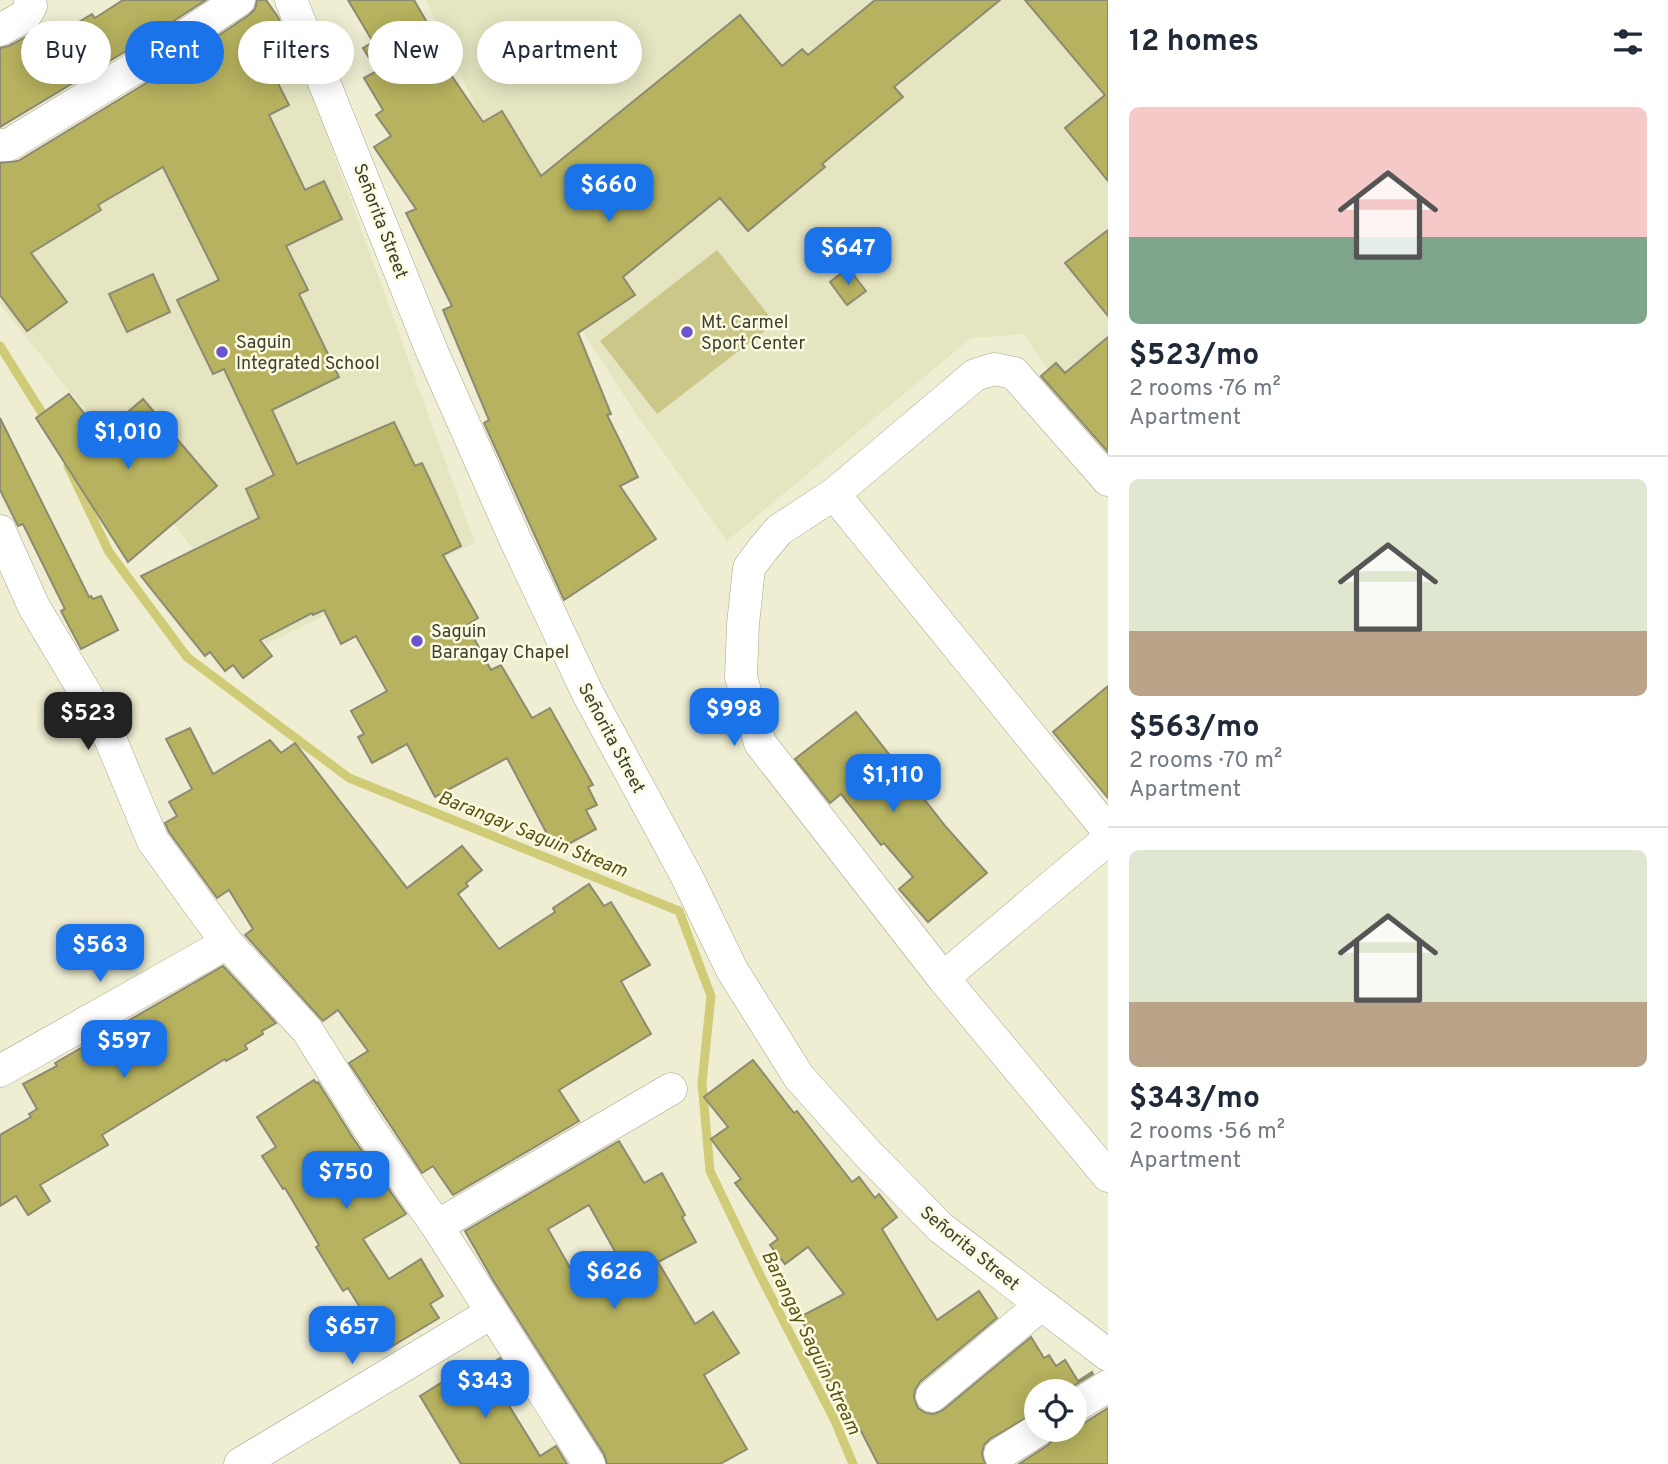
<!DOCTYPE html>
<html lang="en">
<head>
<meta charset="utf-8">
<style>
  :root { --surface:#fff; --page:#f6f6f7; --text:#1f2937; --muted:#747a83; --line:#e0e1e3; --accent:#1a73e8 }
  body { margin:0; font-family:Overpass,sans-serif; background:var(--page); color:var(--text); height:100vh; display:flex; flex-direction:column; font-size:26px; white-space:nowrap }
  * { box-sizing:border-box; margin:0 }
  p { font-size:23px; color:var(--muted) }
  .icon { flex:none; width:38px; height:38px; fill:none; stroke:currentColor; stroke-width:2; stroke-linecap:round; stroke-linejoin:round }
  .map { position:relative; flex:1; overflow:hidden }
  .details { display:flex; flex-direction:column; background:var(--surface); width:560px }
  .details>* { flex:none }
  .top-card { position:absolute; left:21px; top:21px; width:665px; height:63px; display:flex; gap:14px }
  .fabs { position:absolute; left:1024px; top:1379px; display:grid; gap:14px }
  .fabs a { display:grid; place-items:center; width:63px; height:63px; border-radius:50%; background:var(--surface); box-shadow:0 4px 18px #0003; font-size:35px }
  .price { position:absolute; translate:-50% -60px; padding:0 16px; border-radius:14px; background:var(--accent); color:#fff; font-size:23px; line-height:46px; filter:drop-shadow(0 2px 4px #0008) }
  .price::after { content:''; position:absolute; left:50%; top:42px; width:21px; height:16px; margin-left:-10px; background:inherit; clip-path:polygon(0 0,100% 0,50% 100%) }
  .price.on { background:#222; color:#fff }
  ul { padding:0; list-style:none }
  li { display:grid; align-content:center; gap:14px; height:371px; padding:0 21px }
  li+li { border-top:2px solid var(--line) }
  li span { display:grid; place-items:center; height:217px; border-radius:10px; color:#555 }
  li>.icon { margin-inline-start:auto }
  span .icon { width:126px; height:126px; fill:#fffc; stroke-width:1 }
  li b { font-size:30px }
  h2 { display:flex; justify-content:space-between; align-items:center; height:84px; padding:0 21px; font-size:30px }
  .tag { padding:0 24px; border-radius:32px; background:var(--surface); box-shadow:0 4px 18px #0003; font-size:24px; line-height:63px }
  .tag.on { background:var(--accent); color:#fff }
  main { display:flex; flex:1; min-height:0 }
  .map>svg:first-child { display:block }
</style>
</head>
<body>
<main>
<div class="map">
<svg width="1108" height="1464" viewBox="0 0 1108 1464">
  <rect width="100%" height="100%" fill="#efeed3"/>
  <g fill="#e6e5c2">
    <polygon points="426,0 1108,0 1108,460 1038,378 1048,369 1023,334 971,338 727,541 640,420 588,340 493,179 482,121"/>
    <polygon points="292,38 475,543 266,644 130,467 0,304 0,218"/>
  </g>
  <polygon fill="#cac789" points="717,250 775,323 657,414 600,341"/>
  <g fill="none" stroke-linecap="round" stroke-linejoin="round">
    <g stroke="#cfcb77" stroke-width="9">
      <polyline points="0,346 47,421"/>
      <polyline points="68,466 109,552 187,657 349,778 679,911 711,996 702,1083 710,1171 760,1275 835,1421 853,1464"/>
    </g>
  </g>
  <g fill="#b7b25f" stroke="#8c8b72" stroke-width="2" fill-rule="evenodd">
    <polygon points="123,0 206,0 141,42 0,127 0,48 9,46 33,33 39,42 61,30 62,32 92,14 95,18"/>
    <polygon points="257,0 266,0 278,17 285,34 261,50 289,105 269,115 305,190 324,181 342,219 286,246 308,290 299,294 339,377 272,410 297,464 394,422 415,466 422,463 461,546 443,555 478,618 467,625 491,670 501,665 532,718 550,708 593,785 588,787 597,805 586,810 596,829 556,851 507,758 435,797 407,744 372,763 358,737 364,734 351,711 387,691 356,636 341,644 324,610 313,615 312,613 260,640 272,656 243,678 233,665 225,671 210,652 205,656 141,576 259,518 246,489 274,475 224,369 213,374 177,300 219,280 163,167 98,205 101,210 31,253 67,302 27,331 0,295 0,163 18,161 161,74 249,15 255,9"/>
    <polygon points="348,0 414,0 449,60 443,63 483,122 502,111 541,176 740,15 782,66 802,49 808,55 875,0 1000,0 894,87 903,97 822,164 825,167 748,231 720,198 623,277 635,295 578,333 611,414 607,415 638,477 620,486 656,539 564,600 484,423 489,420 443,310 452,306 406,213 416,209 374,147 391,136 376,115 383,110 364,78 377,71 363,48 373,42"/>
    <polygon points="1025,0 1108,0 1108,181 1065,128 1105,95"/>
    <polygon points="1108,230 1108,316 1065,263"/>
    <polygon points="848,268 866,291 847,305 830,282"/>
    <polygon points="153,274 170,312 127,332 109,294"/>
    <polygon points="1108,337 1108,452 1041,376 1056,363 1065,373"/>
    <polygon points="69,394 101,435 143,399 217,486 128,562 36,418"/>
    <polygon points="0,418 89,597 91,596 93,599 101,596 118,630 81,649 61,611 65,609 23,524 18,526 0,490"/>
    <polygon points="1108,686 1108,798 1053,732"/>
    <polygon points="856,712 946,827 987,873 928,922 899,889 913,877 884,843 881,845 841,794 830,803 795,759"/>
    <polygon points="190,728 213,774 270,740 281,753 295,743 407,888 462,846 482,870 466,883 468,886 458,894 499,949 555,912 553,908 589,884 604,906 611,902 650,965 621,981 651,1034 559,1090 579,1121 453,1195 433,1166 422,1173 349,1063 368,1051 338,1010 323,1021 245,935 253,929 229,890 217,898 169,832 165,823 177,816 169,802 192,789 166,739"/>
    <polygon points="223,966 276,1023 262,1031 263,1034 245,1045 247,1049 226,1061 225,1059 102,1135 108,1145 40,1185 50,1201 28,1215 16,1196 0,1206 0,1135 31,1117 29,1114 37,1109 23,1084 57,1066 55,1063"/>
    <polygon points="753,1060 794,1113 797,1111 852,1182 859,1177 875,1198 879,1194 897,1217 882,1229 937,1320 979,1291 997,1318 920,1382 915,1390 914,1398 918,1408 926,1413 934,1414 943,1410 1031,1337 1044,1358 1049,1355 1056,1366 1065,1360 1078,1381 1092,1372 1093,1374 1065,1391 1036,1391 1036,1412 990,1439 984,1445 982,1454 985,1464 878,1464 860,1429 852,1433 821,1369 826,1366 800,1317 844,1294 808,1247 785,1264 770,1245 778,1239 735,1183 741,1179 711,1139 728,1127 704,1097"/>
    <polygon points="314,1080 316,1083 318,1082 353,1138 406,1214 363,1239 389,1279 421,1259 443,1296 430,1304 439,1318 386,1350 348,1288 343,1291 316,1247 319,1245 285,1188 283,1189 262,1156 276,1147 257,1117"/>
    <path d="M 619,1141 L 644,1183 L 662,1173 L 685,1215 L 682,1217 L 696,1242 L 658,1262 L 695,1324 L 713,1312 L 739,1353 L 704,1375 L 747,1449 L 720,1464 L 607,1464 L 604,1454 L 493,1280 L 465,1231 ZM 589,1205 L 617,1255 L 577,1280 L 548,1229 Z"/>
    <polygon points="500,1358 523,1395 508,1404 540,1456 556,1446 567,1464 461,1464 420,1396 449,1378 454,1386"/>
    <polygon points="1108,1408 1108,1464 1019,1464 1048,1445 1054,1438 1056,1430 1074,1430 1074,1425 1084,1423"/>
  </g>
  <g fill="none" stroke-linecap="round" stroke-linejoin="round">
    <g stroke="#a5a58b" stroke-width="33">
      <g id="street">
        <polyline points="291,0 433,354 515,539 588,694 687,877 732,970 799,1077 868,1154 941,1228 1108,1355"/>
        <polyline points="0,30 25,16 31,6 30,0"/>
        <polyline points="0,145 8,145 151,58 239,0"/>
        <polyline points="1108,480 1014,373 994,369 975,375 834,494 779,530 763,549 749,568 743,624 741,677 760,743 943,978 1108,1176"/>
        <polyline points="834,494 1108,831"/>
        <polyline points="0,531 34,607 104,724 153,841 227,943 307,1030 368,1127 437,1226 589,1464"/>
        <polyline points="943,978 1108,839"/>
        <polyline points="0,1071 227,943"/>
        <polyline points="437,1226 671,1089"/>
        <polyline points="932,1396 1041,1305"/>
        <polyline points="1074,1407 1108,1386"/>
        <polyline points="1000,1454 1038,1430"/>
        <polyline points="240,1464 491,1313"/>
      </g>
    </g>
    <use href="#street" stroke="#fff" stroke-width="32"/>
  </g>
  <g fill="#6855cf" stroke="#fcfbe0" stroke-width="2.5">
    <circle cx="687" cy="332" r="7"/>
    <circle cx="222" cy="352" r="7"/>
    <circle cx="417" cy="641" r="7"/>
  </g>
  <g text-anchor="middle" stroke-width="5" stroke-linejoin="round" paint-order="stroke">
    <g font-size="18" fill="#3d3d32" stroke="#fcfbe0">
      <text transform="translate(381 221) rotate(69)" y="6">Señorita Street</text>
      <text transform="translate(612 738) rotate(62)" y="6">Señorita Street</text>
      <text transform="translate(970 1248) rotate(39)" y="6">Señorita Street</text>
    </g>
    <g font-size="18" fill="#3d3d32" stroke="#fcfbe0" text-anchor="start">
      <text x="701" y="328">Mt. Carmel<tspan x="701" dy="21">Sport Center</tspan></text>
      <text x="236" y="348">Saguin<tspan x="236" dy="21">Integrated School</tspan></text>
      <text x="431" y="637">Saguin<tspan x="431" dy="21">Barangay Chapel</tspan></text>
    </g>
    <g font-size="19" font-style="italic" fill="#585416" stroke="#fcfbe0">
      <text transform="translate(533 833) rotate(22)" y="7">Barangay Saguin Stream</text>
      <text transform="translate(812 1342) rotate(64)" y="7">Barangay Saguin Stream</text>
    </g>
  </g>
</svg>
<div class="fabs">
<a><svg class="icon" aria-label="locate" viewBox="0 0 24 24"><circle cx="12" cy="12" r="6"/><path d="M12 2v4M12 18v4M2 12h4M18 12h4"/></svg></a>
</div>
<b class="price" style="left:609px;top:224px">$660</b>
<b class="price" style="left:848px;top:287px">$647</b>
<b class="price" style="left:128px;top:471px">$1,010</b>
<b class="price" style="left:734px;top:748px">$998</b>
<b class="price on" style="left:88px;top:752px">$523</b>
<b class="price" style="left:893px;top:814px">$1,110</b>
<b class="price" style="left:100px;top:984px">$563</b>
<b class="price" style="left:124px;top:1080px">$597</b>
<b class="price" style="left:346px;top:1211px">$750</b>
<b class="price" style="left:614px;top:1311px">$626</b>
<b class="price" style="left:352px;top:1366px">$657</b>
<b class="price" style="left:485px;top:1420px">$343</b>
<div class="top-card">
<a class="tag">Buy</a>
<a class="tag on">Rent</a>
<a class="tag">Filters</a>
<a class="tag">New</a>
<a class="tag">Apartment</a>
</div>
</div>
<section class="details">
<h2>12 homes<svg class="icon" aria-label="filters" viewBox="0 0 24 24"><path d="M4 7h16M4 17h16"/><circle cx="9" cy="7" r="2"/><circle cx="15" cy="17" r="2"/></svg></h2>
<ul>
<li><span style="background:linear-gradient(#f6c9c9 60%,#7fa58c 0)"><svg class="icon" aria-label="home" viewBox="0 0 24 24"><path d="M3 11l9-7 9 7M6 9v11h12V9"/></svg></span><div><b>$523/mo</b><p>2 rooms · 76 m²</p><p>Apartment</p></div></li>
<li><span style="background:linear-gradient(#dfe7d0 70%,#b9a48a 0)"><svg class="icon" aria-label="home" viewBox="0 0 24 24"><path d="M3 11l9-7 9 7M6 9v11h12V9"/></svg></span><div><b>$563/mo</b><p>2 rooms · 70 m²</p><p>Apartment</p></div></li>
<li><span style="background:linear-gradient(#dfe7d0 70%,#b9a48a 0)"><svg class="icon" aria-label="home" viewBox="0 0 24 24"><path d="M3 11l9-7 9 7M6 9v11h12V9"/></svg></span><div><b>$343/mo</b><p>2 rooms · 56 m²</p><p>Apartment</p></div></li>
</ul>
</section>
</main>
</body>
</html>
